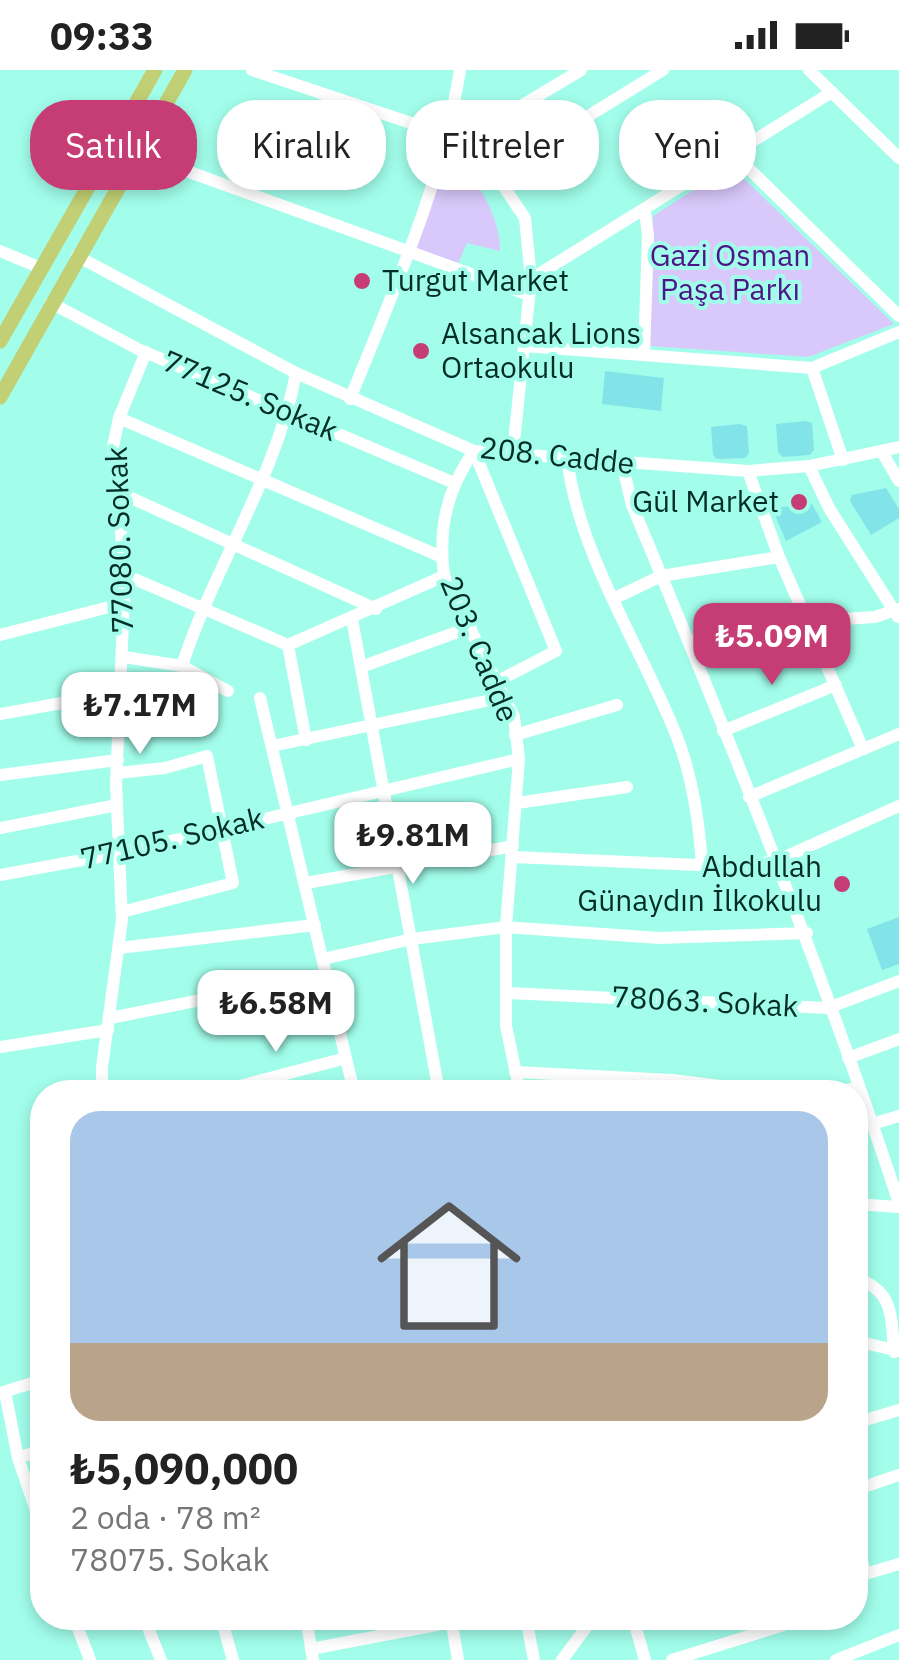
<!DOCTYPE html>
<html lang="tr">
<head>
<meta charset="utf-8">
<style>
  :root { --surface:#fff; --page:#f2f2f2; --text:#222; --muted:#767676; --line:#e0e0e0; --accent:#c63c74 }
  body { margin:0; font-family:"IBM Plex Sans",sans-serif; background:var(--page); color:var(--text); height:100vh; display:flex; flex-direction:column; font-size:38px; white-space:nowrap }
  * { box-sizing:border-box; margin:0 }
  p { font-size:32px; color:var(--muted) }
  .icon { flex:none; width:55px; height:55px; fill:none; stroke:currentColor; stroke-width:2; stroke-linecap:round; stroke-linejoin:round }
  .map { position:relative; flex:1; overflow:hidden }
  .panel { position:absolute; left:30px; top:1010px; width:838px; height:550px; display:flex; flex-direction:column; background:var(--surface); border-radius:40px; box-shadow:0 5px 15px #0003 }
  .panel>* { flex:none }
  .guide { position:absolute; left:30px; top:30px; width:840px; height:90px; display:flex; gap:20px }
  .price { position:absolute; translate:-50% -85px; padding:0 22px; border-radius:20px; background:#fff; color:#222; font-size:32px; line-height:65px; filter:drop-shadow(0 2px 5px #0008) }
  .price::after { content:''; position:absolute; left:50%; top:60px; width:30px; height:22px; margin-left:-15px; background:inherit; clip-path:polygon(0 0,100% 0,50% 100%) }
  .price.selected { background:var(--accent); color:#fff }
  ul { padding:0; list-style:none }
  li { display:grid; align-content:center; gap:20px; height:530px; padding:0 40px }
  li+li { border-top:2px solid var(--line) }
  li span { display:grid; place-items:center; height:310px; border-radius:30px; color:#555 }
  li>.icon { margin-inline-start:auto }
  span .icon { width:180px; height:180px; fill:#fffc; stroke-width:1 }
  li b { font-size:42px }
  .chip { padding:0 35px; border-radius:40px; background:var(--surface); box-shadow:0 5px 15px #0003; font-size:35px; line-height:90px }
  .chip.selected { background:var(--accent); color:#fff }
  .status { display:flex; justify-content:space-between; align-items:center; height:70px; padding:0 50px; background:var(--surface); direction:ltr }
  .status svg { height:28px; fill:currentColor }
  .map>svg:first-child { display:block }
</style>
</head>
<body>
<div class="status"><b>09:33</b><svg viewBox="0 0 49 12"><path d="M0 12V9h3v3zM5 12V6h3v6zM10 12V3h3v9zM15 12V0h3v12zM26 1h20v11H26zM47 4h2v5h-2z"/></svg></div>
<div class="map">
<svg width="899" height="1590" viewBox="0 0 899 1590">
  <rect width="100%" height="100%" fill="#a2feeb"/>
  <g fill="#d9c9fb">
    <path d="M 454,87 C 477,108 501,149 500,181 L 467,173 L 458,194 L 414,179 L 447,88 Z"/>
    <polygon points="731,96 894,254 808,287 650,276 653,146"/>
  </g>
  <g fill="#82e4e8">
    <polygon points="605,301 664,308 661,341 602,334"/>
    <polygon points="805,351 812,353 814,380 810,385 783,387 778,382 776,354"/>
    <polygon points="739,354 747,356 749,383 745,388 717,389 713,385 711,357"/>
    <polygon points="886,418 899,439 899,448 871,465 850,431 852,425"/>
    <polygon points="812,434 822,452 786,471 772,438"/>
    <polygon points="899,847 899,894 882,900 867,859"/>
  </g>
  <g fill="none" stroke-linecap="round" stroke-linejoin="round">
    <g stroke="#fff" stroke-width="12">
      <polyline points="252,0 447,65"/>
      <polyline points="809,0 899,88"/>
      <polyline points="453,42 525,148 531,209 513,382"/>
      <polyline points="469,67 581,0"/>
      <polyline points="735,85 899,246"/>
      <polyline points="170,95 529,225"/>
      <polyline points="496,103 663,0"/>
      <polyline points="0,181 41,198"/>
      <polyline points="77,186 296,303 474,381 748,401 809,396 899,377"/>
      <polyline points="531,209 832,22"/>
      <polyline points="51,233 140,280 452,412"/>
      <polyline points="524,276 812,298 899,262"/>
      <polyline points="644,285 648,165 645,142"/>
      <polyline points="812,298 843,390"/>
      <path d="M 350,329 C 393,222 442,114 460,0"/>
      <polyline points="119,348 442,487"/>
      <path d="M 474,381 C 447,419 438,458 444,506 L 514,647 L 519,689 L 506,857 L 506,956 L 520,1022"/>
      <polyline points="474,381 556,581 498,611"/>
      <polyline points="882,382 899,411"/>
      <path d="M 567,388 C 579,486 641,576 677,667 C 693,708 699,751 702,795"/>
      <path d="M 622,393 L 632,435 C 728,665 821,896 899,1133"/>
      <polyline points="809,396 829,438 898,547"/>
      <polyline points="748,401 779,487 863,679"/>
      <polyline points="118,422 376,539"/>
      <polyline points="125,505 288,575 444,506"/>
      <polyline points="615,528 661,506 779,487"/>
      <polyline points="352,549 439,1022"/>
      <polyline points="0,565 125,533"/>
      <polyline points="689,571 810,551 875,547 899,539"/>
      <polyline points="288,575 306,670"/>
      <polyline points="124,587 182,596 228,621"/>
      <path d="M 182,596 C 214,496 277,406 296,303"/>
      <polyline points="361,597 471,557"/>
      <polyline points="260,628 354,1022"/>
      <polyline points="0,644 123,622"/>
      <polyline points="723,661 836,615"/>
      <polyline points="515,665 617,635"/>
      <polyline points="272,676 505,627"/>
      <polyline points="117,703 165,698 207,686 233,813 122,842"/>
      <polyline points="0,705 118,690"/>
      <polyline points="749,727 899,664"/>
      <polyline points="517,733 627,717"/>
      <polyline points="0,758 117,735"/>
      <polyline points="512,787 745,797 778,790 899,736"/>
      <polyline points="0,805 120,783 519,689"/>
      <polyline points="306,813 513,776"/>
      <polyline points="119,878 315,855"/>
      <polyline points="323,889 412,869 506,857 659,868 807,863"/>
      <polyline points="506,923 828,938 899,911"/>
      <polyline points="110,948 327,905"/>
      <polyline points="0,977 108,960"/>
      <polyline points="848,988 899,969"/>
      <polyline points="515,1002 672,1010 770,1022"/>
      <polyline points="102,1022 102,997 122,850 116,713 125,505 113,377 119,348 146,282"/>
      <polyline points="217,1022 346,988"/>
      <polyline points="831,1022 859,1018"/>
      <polyline points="855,1059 899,1046"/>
      <polyline points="855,1134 899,1137"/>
      <path d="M 855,1208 C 894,1220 891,1246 894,1282"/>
      <polyline points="855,1271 899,1281"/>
      <polyline points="5,1322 18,1388 42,1458"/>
      <polyline points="0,1323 42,1310"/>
      <polyline points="855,1353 899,1340"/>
      <polyline points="18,1388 42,1380"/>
      <polyline points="855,1420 899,1405"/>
      <polyline points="855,1472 866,1504"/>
      <polyline points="855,1507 899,1494"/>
      <polyline points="74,1548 90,1590"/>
      <polyline points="144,1548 161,1590"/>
      <polyline points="221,1548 233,1590"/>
      <polyline points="306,1548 313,1590"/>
      <polyline points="451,1548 458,1590"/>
      <polyline points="526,1548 534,1590"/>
      <polyline points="633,1548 645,1590"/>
      <polyline points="311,1579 452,1552"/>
      <polyline points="562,1590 593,1548"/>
      <polyline points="672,1590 806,1548"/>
      <polyline points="836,1590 899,1565"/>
    </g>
    <g stroke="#c1d074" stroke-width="15">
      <polyline points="0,271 155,0"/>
      <polyline points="0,327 185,0"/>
    </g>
  </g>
  <g fill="#c63c74" stroke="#a2feeb" stroke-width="4">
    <circle cx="362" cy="211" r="10"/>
    <circle cx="421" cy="281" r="10"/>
    <circle cx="799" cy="432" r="10"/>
    <circle cx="842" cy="814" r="10"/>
  </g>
  <g text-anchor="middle" stroke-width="8" stroke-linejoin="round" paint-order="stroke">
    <g font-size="30" fill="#4d1587" stroke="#a2feeb">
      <text x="730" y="196">Gazi Osman<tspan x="730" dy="34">Paşa Parkı</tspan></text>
    </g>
    <g font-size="30" fill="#032d26" stroke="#a2feeb" text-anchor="start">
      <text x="382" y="221">Turgut Market</text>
      <text x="441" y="274">Alsancak Lions<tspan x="441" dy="34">Ortaokulu</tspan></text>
      <text x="779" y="442" text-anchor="end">Gül Market</text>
      <text x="822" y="807" text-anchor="end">Abdullah<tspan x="822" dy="34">Günaydın İlkokulu</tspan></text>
    </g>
    <g font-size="30" fill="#032d26" stroke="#a2feeb">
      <text transform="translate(250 326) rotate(23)" y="10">77125. Sokak</text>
      <text transform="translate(557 386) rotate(6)" y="10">208. Cadde</text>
      <text transform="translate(120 470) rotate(-92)" y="10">77080. Sokak</text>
      <text transform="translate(479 579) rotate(67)" y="10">203. Cadde</text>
      <text transform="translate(172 769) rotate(-13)" y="10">77105. Sokak</text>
      <text transform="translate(705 932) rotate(3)" y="10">78063. Sokak</text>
    </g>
  </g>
</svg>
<b class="price selected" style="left:772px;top:618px">₺5.09M</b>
<b class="price" style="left:140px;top:687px">₺7.17M</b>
<b class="price" style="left:413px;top:817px">₺9.81M</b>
<b class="price" style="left:276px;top:985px">₺6.58M</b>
<div class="guide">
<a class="chip selected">Satılık</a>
<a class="chip">Kiralık</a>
<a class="chip">Filtreler</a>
<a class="chip">Yeni</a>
</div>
<section class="panel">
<ul>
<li><span style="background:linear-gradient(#a9c7e8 75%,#b9a48a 0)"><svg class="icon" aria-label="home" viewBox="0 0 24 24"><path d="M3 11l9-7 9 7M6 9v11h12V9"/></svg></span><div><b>₺5,090,000</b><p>2 oda · 78 m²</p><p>78075. Sokak</p></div></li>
</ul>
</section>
</div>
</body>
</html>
